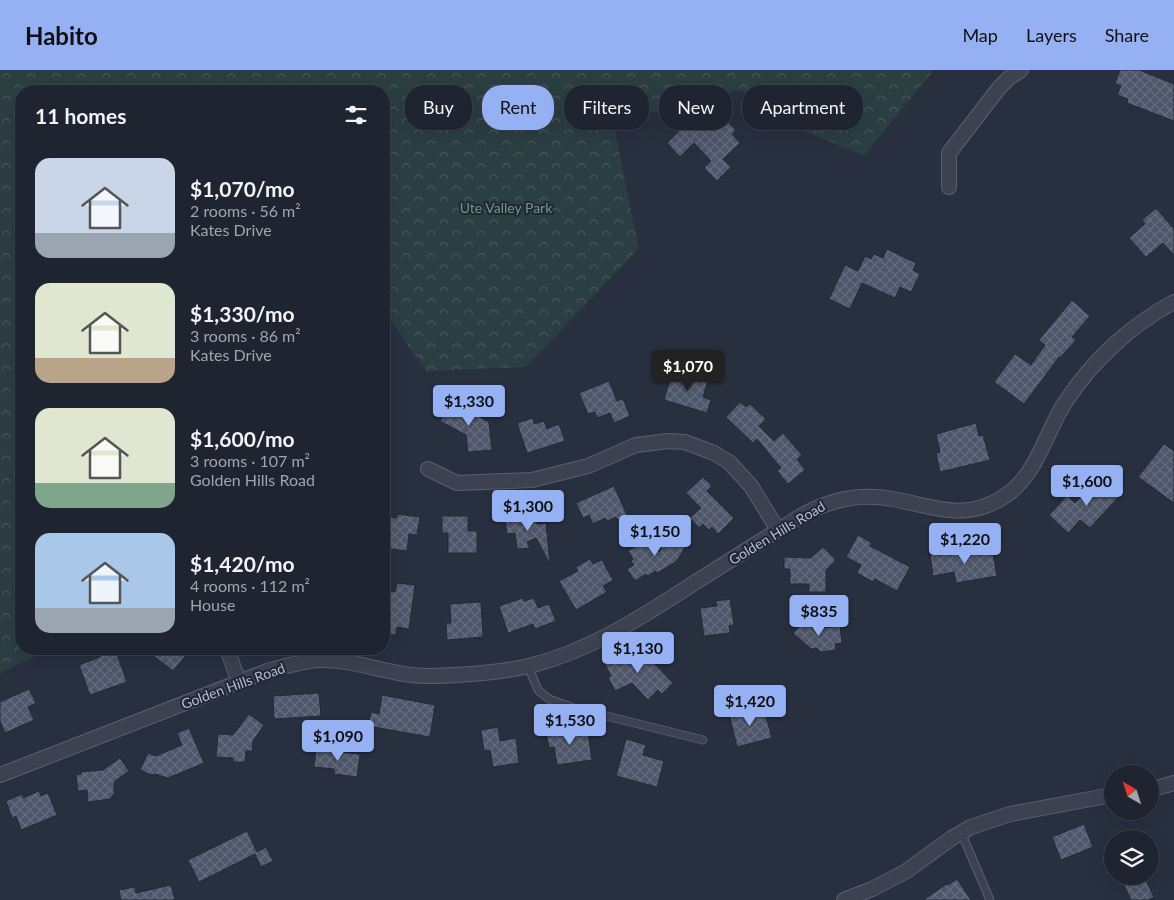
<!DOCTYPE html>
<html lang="en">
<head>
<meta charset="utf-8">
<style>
  :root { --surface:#1e2430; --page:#262c38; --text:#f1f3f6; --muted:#a1a4ab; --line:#3c414c; --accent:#95b0f3 }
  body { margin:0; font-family:Lato,sans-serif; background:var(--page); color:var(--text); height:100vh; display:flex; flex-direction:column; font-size:19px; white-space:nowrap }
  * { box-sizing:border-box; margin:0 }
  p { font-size:16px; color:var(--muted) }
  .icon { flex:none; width:28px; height:28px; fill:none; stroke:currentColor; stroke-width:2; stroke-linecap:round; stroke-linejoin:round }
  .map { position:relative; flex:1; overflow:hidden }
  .drawer { position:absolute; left:15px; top:15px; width:375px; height:570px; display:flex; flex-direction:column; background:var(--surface); border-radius:20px; box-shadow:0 5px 20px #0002,0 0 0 1px var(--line) }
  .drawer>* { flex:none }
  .hud { position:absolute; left:405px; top:15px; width:475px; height:45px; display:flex; gap:10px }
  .needle { width:32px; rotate:321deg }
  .fabs { position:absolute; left:1104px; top:695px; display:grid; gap:10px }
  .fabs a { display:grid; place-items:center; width:55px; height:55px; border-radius:50%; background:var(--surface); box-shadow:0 5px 20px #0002,0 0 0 1px var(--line); font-size:25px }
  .price { position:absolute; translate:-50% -42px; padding:0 11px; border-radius:5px; background:var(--accent); color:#111; font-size:16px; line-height:32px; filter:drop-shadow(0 1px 2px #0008) }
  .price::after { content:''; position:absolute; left:50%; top:30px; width:15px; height:11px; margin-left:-8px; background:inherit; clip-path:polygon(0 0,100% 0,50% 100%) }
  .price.active { background:#222; color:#fff }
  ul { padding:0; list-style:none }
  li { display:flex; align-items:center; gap:15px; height:125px; padding:0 20px }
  li span { display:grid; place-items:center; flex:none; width:140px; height:100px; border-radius:15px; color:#555 }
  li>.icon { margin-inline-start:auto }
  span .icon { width:60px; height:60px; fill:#fffc; stroke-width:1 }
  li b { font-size:21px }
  h2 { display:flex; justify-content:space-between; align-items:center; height:60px; padding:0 20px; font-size:21px }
  .chip { padding:0 18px; border-radius:20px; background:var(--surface); box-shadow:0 5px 20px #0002,0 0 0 1px var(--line); font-size:18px; line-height:45px }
  .chip.active { background:var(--accent); color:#111 }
  header { display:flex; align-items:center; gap:30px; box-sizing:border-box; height:70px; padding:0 25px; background:var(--accent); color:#111 }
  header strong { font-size:24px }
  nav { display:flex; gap:28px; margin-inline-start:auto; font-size:18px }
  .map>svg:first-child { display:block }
</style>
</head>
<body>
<header>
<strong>Habito</strong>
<nav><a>Map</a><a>Layers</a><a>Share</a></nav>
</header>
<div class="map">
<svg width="1174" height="830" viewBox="0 0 1174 830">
  <defs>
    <pattern id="park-crowns" width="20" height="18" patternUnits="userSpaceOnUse" patternTransform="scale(1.25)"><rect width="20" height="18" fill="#2b3e42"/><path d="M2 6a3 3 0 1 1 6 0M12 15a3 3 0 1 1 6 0" fill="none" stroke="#48585c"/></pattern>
    <pattern id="building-cross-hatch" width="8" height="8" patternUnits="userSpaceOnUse" patternTransform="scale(1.25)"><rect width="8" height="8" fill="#4e5669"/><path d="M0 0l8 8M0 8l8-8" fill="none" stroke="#656c7d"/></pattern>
  </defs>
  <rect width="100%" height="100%" fill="#283040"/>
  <polygon fill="url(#park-crowns)" points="0,0 934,0 864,85 806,62 741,20 613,52 639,178 526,297 426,301 389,248 384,246 384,21 21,21 21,579 49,579 0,603"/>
  <g fill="url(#building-cross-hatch)" stroke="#222938">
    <polygon points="1120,0 1139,0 1174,14 1174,51 1127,33 1128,29 1117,25 1121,16 1115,13"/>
    <polygon points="710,44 719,53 724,48 736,60 732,64 740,73 723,89 731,97 717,111 704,98 711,91 694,73 680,87 667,73 686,54 693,61"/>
    <polygon points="1156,138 1174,159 1174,185 1163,173 1146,187 1129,168 1145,154 1142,150"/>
    <polygon points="887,179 916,193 913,200 920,204 911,222 900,217 895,228 862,213 850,239 829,229 845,195 858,201 865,186 871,189 874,184 883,188"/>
    <polygon points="1072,230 1090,246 1072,267 1076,270 1060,288 1059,287 1024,334 994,312 1015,284 1031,295 1045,275 1039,270"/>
    <polygon points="673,300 708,310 703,327 711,330 707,343 664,330"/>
    <polygon points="609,311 617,331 623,329 630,346 614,353 610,343 597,348 595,342 588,344 579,323"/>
    <polygon points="451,331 489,352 492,380 468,382 466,365 440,351"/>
    <polygon points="740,332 746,337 750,334 766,349 759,356 774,371 783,363 802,385 797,389 805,400 788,414 777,401 781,398 757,369 753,373 726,347"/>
    <polygon points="533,348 534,354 544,351 547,359 559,354 565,371 527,383 517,353"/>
    <polygon points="976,353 979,366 983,365 990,390 940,402 936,383 940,382 936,364"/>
    <polygon points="1164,374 1174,381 1174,433 1138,407"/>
    <polygon points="703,407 712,416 707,421 734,448 718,464 712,457 709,460 703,454 699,458 690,448 701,438 686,423"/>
    <polygon points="1110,407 1124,421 1090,458 1080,450 1068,463 1049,445 1067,426 1075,433 1082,426 1088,431"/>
    <polygon points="614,416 627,445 617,450 616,447 607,451 605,448 593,454 589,445 583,448 576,433"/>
    <polygon points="517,443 519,447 536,445 537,454 546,453 550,494 536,468 527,472 530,478 517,479 515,463 507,464 505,449 513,448 513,444"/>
    <polygon points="397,444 420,447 417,465 409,464 407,481 384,478 384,446 397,448"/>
    <polygon points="442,446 468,446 468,461 477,461 477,483 448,483 448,463 442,463"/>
    <polygon points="670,463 687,474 677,491 657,503 655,501 648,506 646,504 635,511 627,499 634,495 631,491 633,489 628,481 642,472 643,474 650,469 659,482"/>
    <polygon points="858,465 872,473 870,476 910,497 897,521 875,509 873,512 857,503 861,495 846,487"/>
    <polygon points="823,477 836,490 826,500 826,522 809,522 809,514 790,514 790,499 784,499 784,487 811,488"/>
    <polygon points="992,478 997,506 956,513 954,502 933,506 930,484 958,479 959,484"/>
    <polygon points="590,489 593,494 602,490 613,510 603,516 607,522 576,540 559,511 578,501 576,497"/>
    <polygon points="397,513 415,515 409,559 397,557 396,565 384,563 384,521 395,522"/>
    <polygon points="523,528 524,531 534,528 538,538 549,534 556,551 535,559 533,554 508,563 499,536"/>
    <polygon points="730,529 734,555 729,556 730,563 704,566 700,538 717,536 716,531"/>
    <polygon points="481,532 483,567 447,570 446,553 451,553 450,534"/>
    <polygon points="804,551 814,559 840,556 842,573 835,574 836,580 821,582 817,578 811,579 793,563"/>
    <polygon points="638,577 673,613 662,624 658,620 648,630 632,613 615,621 608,607 611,606 605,594"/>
    <polygon points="105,579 115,579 127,612 90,625 79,595 100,587 98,581"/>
    <polygon points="145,579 191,579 173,601"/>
    <polygon points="29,619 36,633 28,637 34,650 5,663 0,651 0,632"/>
    <polygon points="319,623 321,646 274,649 273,626"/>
    <polygon points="382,625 435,635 430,667 368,656 371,642 379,644"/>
    <polygon points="744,639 745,644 764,639 772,668 737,677 729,643"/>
    <polygon points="249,644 264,655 253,671 252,681 246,681 245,692 233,692 233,688 216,687 218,664 233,665"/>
    <polygon points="498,657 500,671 516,668 519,693 493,697 490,680 484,681 481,660"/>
    <polygon points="189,658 204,693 168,708 155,704 151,705 140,700 148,683 156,686 182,675 177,663"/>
    <polygon points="568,658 569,665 588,662 592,690 557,695 554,677 549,678 546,662"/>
    <polygon points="626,669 646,675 643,685 664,691 657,717 616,706"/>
    <polygon points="316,679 360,684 357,707 334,704 334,699 314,697"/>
    <polygon points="120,688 129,701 114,712 114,724 110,729 88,732 87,720 78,721 76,705 81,704 81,702 103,700"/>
    <polygon points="39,721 41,726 48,723 57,745 21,760 16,746 12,748 6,731 22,724 23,728"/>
    <polygon points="1084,754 1093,777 1061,790 1052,767"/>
    <polygon points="247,761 257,782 266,777 273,791 261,797 255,784 199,812 188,790"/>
    <polygon points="1142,806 1144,806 1154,827 1148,830 1131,830 1124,815"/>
    <polygon points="957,809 971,830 923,830 947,814 948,815"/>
    <polygon points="171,815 175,830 121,830 119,820 135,817 136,823"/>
  </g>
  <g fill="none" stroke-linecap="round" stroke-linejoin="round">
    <g stroke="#5a606e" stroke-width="9">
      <g id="lane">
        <polyline points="528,596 538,620 549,629 574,638 703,670"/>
        <polyline points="961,762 990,830"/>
      </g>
    </g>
    <g stroke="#5a606e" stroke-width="16">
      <g id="street">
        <polyline points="949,117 949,83 999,18 1009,8 1021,0"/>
        <polyline points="428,399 457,413 532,410 588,396 636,375 668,371 685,372 714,383 729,392 751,416 778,460"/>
        <polyline points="227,579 239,612"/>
        <path d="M 0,705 L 270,600 C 286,596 303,591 319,590 C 357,589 393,607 431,606 C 465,605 501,603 533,595 C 590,580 637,550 685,519 C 724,494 762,470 801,446 C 829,430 860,423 892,429 C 933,436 963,452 1002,428 C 1038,406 1044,364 1066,331 C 1093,290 1131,255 1174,232"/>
        <polyline points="1150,720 1174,713"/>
        <polyline points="844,830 872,819 905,802 952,768 971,757 1010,744 1112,725"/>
      </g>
    </g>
    <use href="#lane" stroke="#3c4250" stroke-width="7"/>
    <use href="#street" stroke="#3c4250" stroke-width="14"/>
  </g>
  <g text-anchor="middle" stroke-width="4" stroke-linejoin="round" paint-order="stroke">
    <g font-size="14" fill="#719a7e" stroke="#202736">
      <text x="506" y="143">Ute Valley Park</text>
    </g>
    <g font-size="14" fill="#b9becb" stroke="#202736">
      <text transform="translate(777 463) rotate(-31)" y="5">Golden Hills Road</text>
      <text transform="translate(233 616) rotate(-20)" y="5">Golden Hills Road</text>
    </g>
  </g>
</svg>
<div class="fabs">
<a><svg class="needle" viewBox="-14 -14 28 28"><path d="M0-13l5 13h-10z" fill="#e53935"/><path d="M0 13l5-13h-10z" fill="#a1a4ab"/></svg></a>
<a><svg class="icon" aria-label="layers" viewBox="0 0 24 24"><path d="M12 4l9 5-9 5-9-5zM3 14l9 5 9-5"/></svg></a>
</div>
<b class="price active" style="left:688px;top:322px">$1,070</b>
<b class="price" style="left:469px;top:357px">$1,330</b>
<b class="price" style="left:1087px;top:437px">$1,600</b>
<b class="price" style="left:528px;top:462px">$1,300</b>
<b class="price" style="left:655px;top:487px">$1,150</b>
<b class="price" style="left:965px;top:495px">$1,220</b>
<b class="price" style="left:819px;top:567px">$835</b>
<b class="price" style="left:638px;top:604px">$1,130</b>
<b class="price" style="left:750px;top:657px">$1,420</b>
<b class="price" style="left:570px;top:676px">$1,530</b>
<b class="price" style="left:338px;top:692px">$1,090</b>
<div class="hud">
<a class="chip">Buy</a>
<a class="chip active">Rent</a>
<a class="chip">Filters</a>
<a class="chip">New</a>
<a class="chip">Apartment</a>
</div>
<section class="drawer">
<h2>11 homes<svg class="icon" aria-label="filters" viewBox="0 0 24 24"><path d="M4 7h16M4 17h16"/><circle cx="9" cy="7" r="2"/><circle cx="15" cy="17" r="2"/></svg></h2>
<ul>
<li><span style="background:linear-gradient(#c9d6e8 75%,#9aa5b1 0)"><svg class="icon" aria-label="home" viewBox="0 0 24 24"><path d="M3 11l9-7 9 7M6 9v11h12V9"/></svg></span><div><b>$1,070/mo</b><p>2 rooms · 56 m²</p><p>Kates Drive</p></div></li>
<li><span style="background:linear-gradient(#dfe7d0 75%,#b9a48a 0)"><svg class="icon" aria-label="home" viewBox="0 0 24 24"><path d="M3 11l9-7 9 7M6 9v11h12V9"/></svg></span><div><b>$1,330/mo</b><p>3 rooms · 86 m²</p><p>Kates Drive</p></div></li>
<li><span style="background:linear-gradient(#dfe7d0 75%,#7fa58c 0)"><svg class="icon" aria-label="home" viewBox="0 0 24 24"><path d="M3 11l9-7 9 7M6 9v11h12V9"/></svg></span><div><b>$1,600/mo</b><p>3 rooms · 107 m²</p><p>Golden Hills Road</p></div></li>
<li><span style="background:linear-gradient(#a9c7e8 75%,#9aa5b1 0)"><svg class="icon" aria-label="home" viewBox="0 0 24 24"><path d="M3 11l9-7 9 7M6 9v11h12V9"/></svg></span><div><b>$1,420/mo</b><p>4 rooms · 112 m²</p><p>House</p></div></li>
</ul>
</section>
</div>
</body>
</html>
